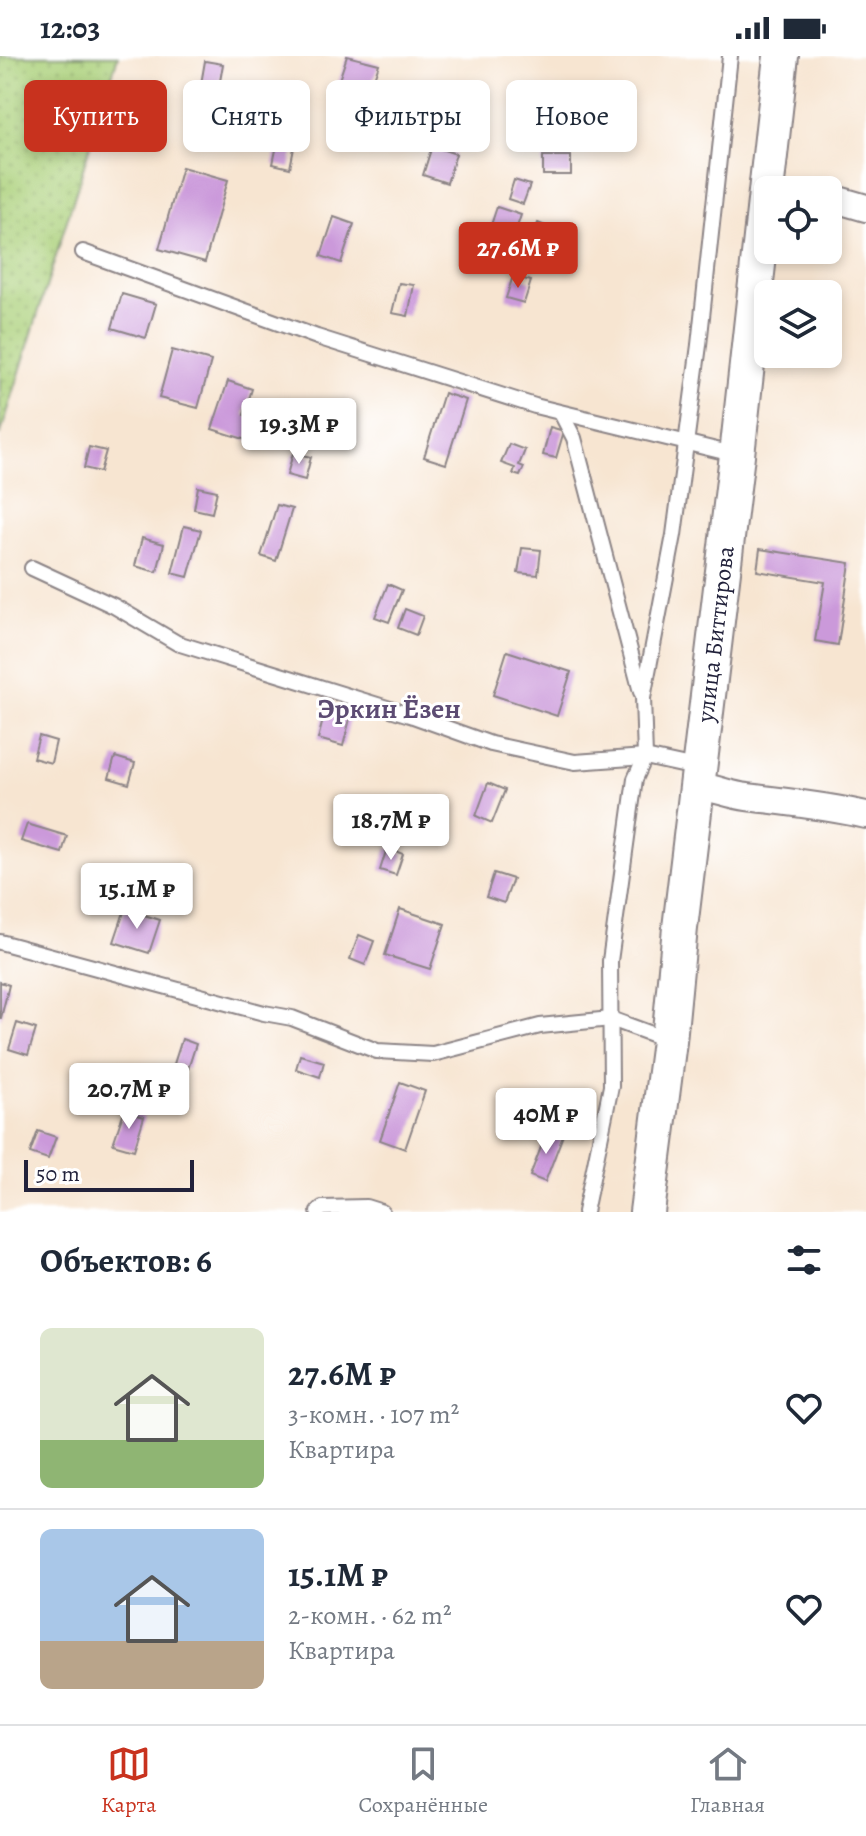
<!DOCTYPE html>
<html lang="ru">
<head>
<meta charset="utf-8">
<style>
  :root { --surface:#fff; --page:#f2f2f3; --text:#1f2937; --muted:#747a83; --line:#e0e1e3; --accent:#c8321e }
  body { margin:0; font-family:Alegreya,serif; background:var(--page); color:var(--text); height:100vh; display:flex; flex-direction:column; font-size:30px; white-space:nowrap }
  * { box-sizing:border-box; margin:0 }
  p { font-size:26px; color:var(--muted) }
  .icon { flex:none; width:44px; height:44px; fill:none; stroke:currentColor; stroke-width:2; stroke-linecap:round; stroke-linejoin:round }
  .map { position:relative; height:1156px; overflow:hidden }
  .details { display:flex; flex-direction:column; background:var(--surface); flex:1 }
  .details>* { flex:none }
  .banner { position:absolute; left:24px; top:24px; width:818px; height:72px; display:flex; gap:16px }
  .buttons { position:absolute; left:754px; top:120px; display:grid; gap:16px }
  .buttons a { display:grid; place-items:center; width:88px; height:88px; border-radius:12px; background:var(--surface); box-shadow:0 4px 12px #0003; font-size:40px }
  .scale { position:absolute; left:24px; bottom:20px; width:170px; box-sizing:border-box; padding-left:8px; border:4px solid #22223b; border-top:0; font-size:22px; line-height:28px; white-space:nowrap; color:#22223b; -webkit-text-stroke:6px #fff; paint-order:stroke }
  .price { position:absolute; translate:-50% -68px; padding:0 18px; border-radius:8px; background:#fff; color:#222; font-size:26px; line-height:52px; filter:drop-shadow(0 2px 4px #0008) }
  .price::after { content:''; position:absolute; left:50%; top:48px; width:24px; height:18px; margin-left:-12px; background:inherit; clip-path:polygon(0 0,100% 0,50% 100%) }
  .price.active { background:var(--accent); color:#fff }
  ul { padding:0; list-style:none }
  li { display:flex; align-items:center; gap:24px; height:200px; padding:0 40px }
  li+li { border-top:2px solid var(--line) }
  li span { display:grid; place-items:center; flex:none; width:224px; height:160px; border-radius:12px; color:#555 }
  li>.icon { margin-inline-start:auto }
  span .icon { width:96px; height:96px; fill:#fffc; stroke-width:1 }
  li b { font-size:34px }
  h2 { display:flex; justify-content:space-between; align-items:center; height:96px; padding:0 40px; font-size:34px }
  .pill { padding:0 28px; border-radius:12px; background:var(--surface); box-shadow:0 4px 12px #0003; font-size:28px; line-height:72px }
  .pill.active { background:var(--accent); color:#fff }
  .status { display:flex; justify-content:space-between; align-items:center; height:56px; padding:0 40px; background:var(--surface); direction:ltr }
  .status svg { height:22px; fill:currentColor }
  .dock { display:flex; justify-content:space-around; align-items:center; height:112px; border-top:2px solid var(--line); background:var(--surface); font-size:22px; color:var(--muted) }
  .dock a { display:grid; justify-items:center; gap:4px }
  .dock .active { color:var(--accent) }
  .map>svg:first-child { display:block }
</style>
</head>
<body>
<div class="status"><b>12:03</b><svg viewBox="0 0 49 12"><path d="M0 12V9h3v3zM5 12V6h3v6zM10 12V3h3v9zM15 12V0h3v12zM26 1h20v11H26zM47 4h2v5h-2z"/></svg></div>
<div class="map">
<svg width="866" height="1156" viewBox="0 0 866 1156">
  <defs>
    <pattern id="garden-dots" width="8" height="8" patternUnits="userSpaceOnUse" patternTransform="scale(2)"><rect width="8" height="8" fill="#abd07a"/><path d="M2 2h.1M6 6h.1" fill="none" stroke="#93b26a" stroke-width="1.8" stroke-linecap="round"/></pattern>
  </defs>
  <rect width="100%" height="100%" fill="#fff"/>
  <filter id="ink" filterUnits="userSpaceOnUse"><feTurbulence type="fractalNoise" baseFrequency=".0125" numOctaves="2"/><feDisplacementMap in="SourceGraphic" scale="16" xChannelSelector="R" yChannelSelector="G"/><feConvolveMatrix kernelMatrix="1 2 1 2 8 2 1 2 1" color-interpolation-filters="sRGB"/></filter>
  <filter id="wash" filterUnits="userSpaceOnUse"><feTurbulence type="fractalNoise" baseFrequency=".006" numOctaves="4" result="noise"/><feDisplacementMap in="SourceGraphic" scale="32" xChannelSelector="R" yChannelSelector="G"/><feGaussianBlur stdDeviation="1.8" result="paint"/><feColorMatrix in="noise" values="0 0 0 0 0 0 0 0 0 0 0 0 0 0 0 0 0 1.4 0 .05"/><feComposite in="paint" operator="in"/></filter>
  <g filter="url(#wash)">
    <rect width="100%" height="100%" fill="#f7e5d1"/>
    <polygon fill="url(#garden-dots)" stroke="#66795a" stroke-width="2" points="0,0 118,0 0,380"/>
    <g id="blocks">
      <g fill="#cb99da">
        <polygon points="347,0 379,8 367,43 336,33"/>
        <polygon points="205,5 223,8 219,31 201,28"/>
        <polygon points="277,89 294,92 290,112 273,108"/>
        <polygon points="432,90 456,98 447,127 423,119"/>
        <rect x="543" y="100" width="28" height="19"/>
        <polygon points="182,111 228,124 205,206 159,193"/>
        <polygon points="514,124 530,129 523,148 508,143"/>
        <polygon points="497,151 521,159 515,177 491,169"/>
        <polygon points="334,161 354,168 341,207 321,200"/>
        <polygon points="538,167 560,176 553,194 531,185"/>
        <polygon points="513,220 531,225 524,247 506,242"/>
        <polygon points="399,227 414,229 408,260 392,257"/>
        <polygon points="122,238 156,248 146,282 112,272"/>
        <polygon points="172,294 211,305 198,352 159,342"/>
        <polygon points="228,325 252,333 244,359 254,363 247,384 212,373"/>
        <polygon points="444,337 466,344 446,408 424,401"/>
        <polygon points="550,371 564,375 556,402 543,399"/>
        <polygon points="509,388 525,394 519,409 524,411 520,420 513,418 515,412 501,407"/>
        <polygon points="89,391 106,395 100,416 84,412"/>
        <polygon points="293,397 311,401 305,424 287,419"/>
        <polygon points="198,431 217,435 212,457 194,453"/>
        <polygon points="277,449 292,453 276,505 261,500"/>
        <polygon points="184,470 201,474 188,521 172,517"/>
        <polygon points="142,482 164,488 157,516 135,510"/>
        <polygon points="522,492 541,494 538,519 518,517"/>
        <polygon points="760,493 850,507 838,589 815,585 825,526 757,515"/>
        <polygon points="388,528 402,534 389,566 375,561"/>
        <polygon points="405,553 423,560 416,579 398,572"/>
        <polygon points="507,595 571,616 557,660 493,639"/>
        <polygon points="326,652 351,659 343,690 318,683"/>
        <polygon points="39,680 56,685 51,707 33,702"/>
        <polygon points="115,701 135,707 129,728 109,722"/>
        <polygon points="488,727 505,734 492,767 476,760"/>
        <polygon points="27,768 67,780 62,797 21,785"/>
        <polygon points="387,792 403,798 396,819 380,814"/>
        <polygon points="494,817 513,823 504,847 486,841"/>
        <polygon points="125,853 160,864 149,897 114,886"/>
        <polygon points="400,853 445,868 430,913 385,899"/>
        <polygon points="359,879 374,885 365,909 350,903"/>
        <polygon points="0,926 9,929 1,962 0,962"/>
        <polygon points="17,967 36,973 28,999 9,993"/>
        <polygon points="182,983 196,988 188,1013 174,1008"/>
        <polygon points="300,999 324,1006 320,1021 296,1013"/>
        <polygon points="400,1026 425,1035 405,1093 380,1084"/>
        <polygon points="124,1055 144,1061 134,1094 113,1088"/>
        <polygon points="548,1073 563,1079 545,1126 530,1120"/>
        <polygon points="38,1075 56,1081 48,1103 30,1097"/>
      </g>
    </g>
  </g>
  <g filter="url(#ink)">
    <use href="#blocks" fill-opacity="0" stroke="#8c8486" stroke-width="2"/>
    <g fill="none" stroke-linecap="round" stroke-linejoin="round">
      <g stroke="#8c8486" stroke-width="18">
        <g id="service">
          <polyline points="83,196 317,281 535,350 737,399"/>
          <polyline points="561,357 574,382 641,636"/>
          <polyline points="32,512 114,550 177,587 413,660 491,688 575,706 645,701 700,713"/>
          <polyline points="0,886 264,957 292,962 377,995 433,998 540,970 611,963 668,984"/>
          <polyline points="318,1156 322,1152 366,1151 382,1156"/>
          <polyline points="585,1156 611,1030 610,905 635,723 645,701 643,642 674,479 699,289 730,0"/>
        </g>
      </g>
      <g stroke="#8c8486" stroke-width="30">
        <g id="minor">
          <polyline points="828,141 866,152"/>
          <path d="M 698,730 C 715,732 730,739 747,741 C 787,746 827,750 866,759"/>
        </g>
      </g>
      <g stroke="#8c8486" stroke-width="38">
        <g id="tertiary">
          <path id="s1" d="M 647,1156 L 669,985 L 680,872 L 737,399 L 781,0"/>
        </g>
      </g>
      <use href="#service" stroke="#fff" stroke-width="14"/>
      <use href="#minor" stroke="#fff" stroke-width="26"/>
      <use href="#tertiary" stroke="#fff" stroke-width="34"/>
    </g>
  </g>
  <g text-anchor="middle" stroke-width="6" stroke-linejoin="round" paint-order="stroke">
    <g font-size="24" fill="#22223b" stroke="#fff">
      <text dy="8" stroke="none"><textPath href="#s1" startOffset="582">улица Биттирова</textPath></text>
    </g>
    <g font-size="28" font-weight="bold" fill="#5d4c73" stroke="#fff">
      <text x="389" y="662">Эркин Ёзен</text>
    </g>
  </g>
</svg>
<div class="buttons">
<a><svg class="icon" aria-label="locate" viewBox="0 0 24 24"><circle cx="12" cy="12" r="6"/><path d="M12 2v4M12 18v4M2 12h4M18 12h4"/></svg></a>
<a><svg class="icon" aria-label="layers" viewBox="0 0 24 24"><path d="M12 4l9 5-9 5-9-5zM3 14l9 5 9-5"/></svg></a>
</div>
<div class="scale">50 m</div>
<b class="price active" style="left:518px;top:234px">27.6M ₽</b>
<b class="price" style="left:299px;top:410px">19.3M ₽</b>
<b class="price" style="left:391px;top:806px">18.7M ₽</b>
<b class="price" style="left:137px;top:875px">15.1M ₽</b>
<b class="price" style="left:129px;top:1075px">20.7M ₽</b>
<b class="price" style="left:546px;top:1100px">40M ₽</b>
<div class="banner">
<a class="pill active">Купить</a>
<a class="pill">Снять</a>
<a class="pill">Фильтры</a>
<a class="pill">Новое</a>
</div>
</div>
<section class="details">
<h2>Объектов: 6<svg class="icon" aria-label="filters" viewBox="0 0 24 24"><path d="M4 7h16M4 17h16"/><circle cx="9" cy="7" r="2"/><circle cx="15" cy="17" r="2"/></svg></h2>
<ul>
<li><span style="background:linear-gradient(#dfe7d0 70%,#8fb573 0)"><svg class="icon" aria-label="home" viewBox="0 0 24 24"><path d="M3 11l9-7 9 7M6 9v11h12V9"/></svg></span><div><b>27.6M ₽</b><p>3-комн. · 107 m²</p><p>Квартира</p></div><svg class="icon" aria-label="heart" viewBox="0 0 24 24"><path d="M12 20l-8-8c-3-5 5-10 8-4 3-6 11-1 8 4z"/></svg></li>
<li><span style="background:linear-gradient(#a9c7e8 70%,#b9a48a 0)"><svg class="icon" aria-label="home" viewBox="0 0 24 24"><path d="M3 11l9-7 9 7M6 9v11h12V9"/></svg></span><div><b>15.1M ₽</b><p>2-комн. · 62 m²</p><p>Квартира</p></div><svg class="icon" aria-label="heart" viewBox="0 0 24 24"><path d="M12 20l-8-8c-3-5 5-10 8-4 3-6 11-1 8 4z"/></svg></li>
</ul>
</section>
<nav class="dock">
<a class="active"><svg class="icon" aria-label="map" viewBox="0 0 24 24"><path d="M3 6l6-2 6 2 6-2v14l-6 2-6-2-6 2zM9 4v14M15 6v14"/></svg>Карта</a>
<a><svg class="icon" aria-label="saved" viewBox="0 0 24 24"><path d="M7 4h10v16l-5-4-5 4z"/></svg>Сохранённые</a>
<a><svg class="icon" aria-label="home" viewBox="0 0 24 24"><path d="M3 11l9-7 9 7M6 9v11h12V9"/></svg>Главная</a>
</nav>
</body>
</html>
